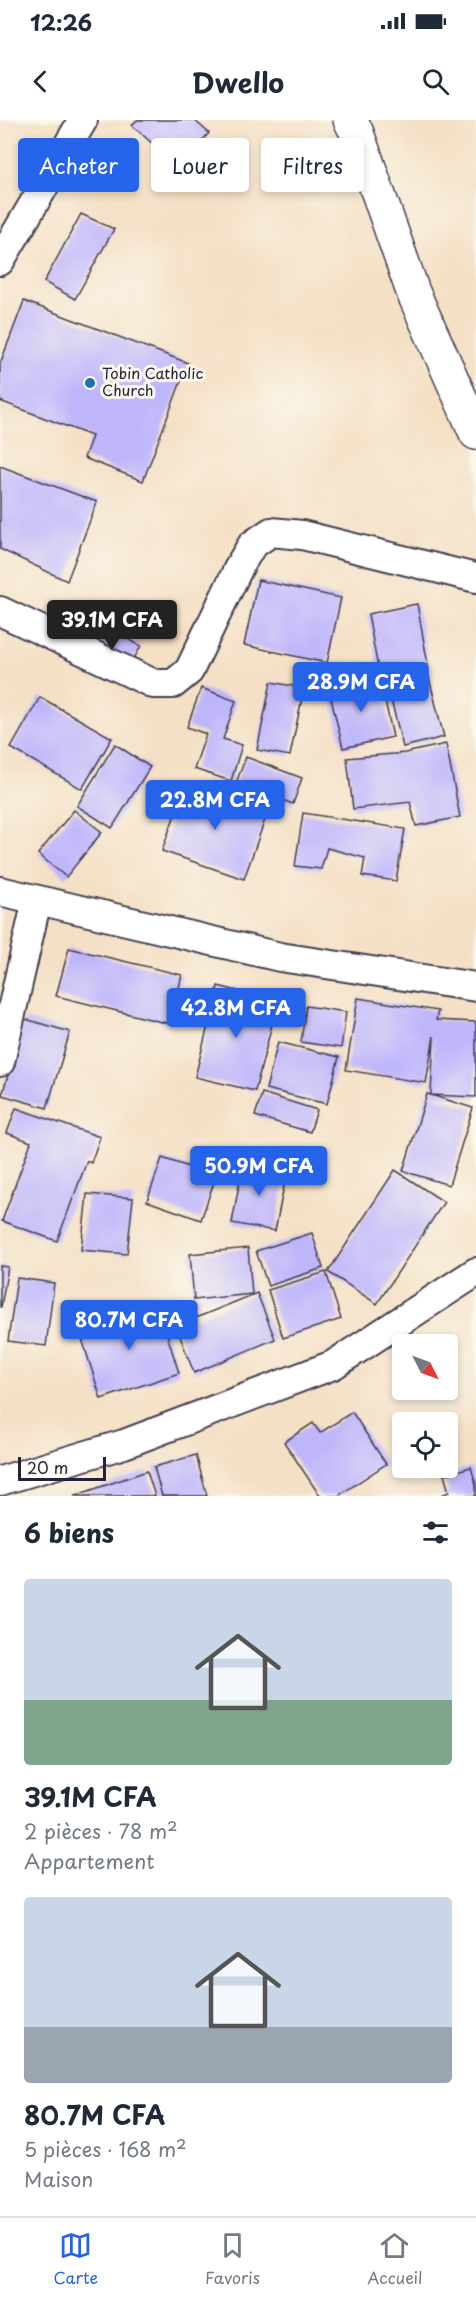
<!DOCTYPE html>
<html lang="fr">
<head>
<meta charset="utf-8">
<style>
  :root { --surface:#fff; --page:#f2f2f3; --text:#1f2937; --muted:#747a83; --line:#e0e1e3; --accent:#2563eb }
  body { margin:0; font-family:"Playpen Sans",sans-serif; background:var(--page); color:var(--text); height:100vh; display:flex; flex-direction:column; font-size:22px; white-space:nowrap }
  * { box-sizing:border-box; margin:0 }
  p { font-size:20px; color:var(--muted) }
  .icon { flex:none; width:33px; height:33px; fill:none; stroke:currentColor; stroke-width:2; stroke-linecap:round; stroke-linejoin:round }
  .map { position:relative; height:1376px; overflow:hidden }
  .side { display:flex; flex-direction:column; background:var(--surface); flex:1 }
  .side>* { flex:none }
  .guide { position:absolute; left:18px; top:18px; width:441px; height:54px; display:flex; gap:12px }
  .needle { width:39px; rotate:132deg }
  .controls { position:absolute; left:392px; top:1214px; display:grid; gap:12px }
  .controls a { display:grid; place-items:center; width:66px; height:66px; border-radius:6px; background:var(--surface); box-shadow:0 3px 9px #0003; font-size:30px }
  .scale { position:absolute; left:18px; bottom:15px; width:88px; box-sizing:border-box; padding-left:6px; border:3px solid #22223b; border-top:0; font-size:16px; line-height:21px; white-space:nowrap; color:#22223b; -webkit-text-stroke:4px #fbf7ec; paint-order:stroke }
  .price { position:absolute; translate:-50% -51px; padding:0 14px; border-radius:6px; background:var(--accent); color:#fff; font-size:20px; line-height:39px; filter:drop-shadow(0 2px 3px #0008) }
  .price::after { content:''; position:absolute; left:50%; top:36px; width:18px; height:14px; margin-left:-9px; background:inherit; clip-path:polygon(0 0,100% 0,50% 100%) }
  .price.active { background:#222; color:#fff }
  ul { padding:0; list-style:none }
  li { display:grid; align-content:center; gap:12px; height:318px; padding:0 24px }
  li span { display:grid; place-items:center; height:186px; border-radius:6px; color:#555 }
  li>.icon { margin-inline-start:auto }
  span .icon { width:108px; height:108px; fill:#fffc; stroke-width:1 }
  li b { font-size:26px }
  h2 { display:flex; justify-content:space-between; align-items:center; height:72px; padding:0 24px; font-size:26px }
  .pill { padding:0 21px; border-radius:6px; background:var(--surface); box-shadow:0 3px 9px #0003; font-size:21px; line-height:54px }
  .pill.active { background:var(--accent); color:#fff }
  .status { display:flex; justify-content:space-between; align-items:center; height:42px; padding:0 30px; background:var(--surface); direction:ltr }
  .status svg { height:16px; fill:currentColor }
  header { display:flex; justify-content:space-between; align-items:center; height:78px; padding:0 24px; background:var(--surface); font-size:27px; font-weight:700 }
  .tab-bar { display:flex; justify-content:space-around; align-items:center; height:84px; border-top:2px solid var(--line); background:var(--surface); font-size:16px; color:var(--muted) }
  .tab-bar a { display:grid; justify-items:center; gap:3px }
  .tab-bar .active { color:var(--accent) }
  .map>svg:first-child { display:block }
</style>
</head>
<body>
<div class="status"><b>12:26</b><svg viewBox="0 0 49 12"><path d="M0 12V9h3v3zM5 12V6h3v6zM10 12V3h3v9zM15 12V0h3v12zM26 1h20v11H26zM47 4h2v5h-2z"/></svg></div>
<header><svg class="icon" aria-label="back" viewBox="0 0 24 24"><path d="M15 5l-7 7 7 7"/></svg>Dwello<svg class="icon" aria-label="search" viewBox="0 0 24 24"><circle cx="10" cy="10" r="6"/><path d="M15 15l6 6"/></svg></header>
<div class="map">
<svg width="476" height="1376" viewBox="0 0 476 1376">
  <rect width="100%" height="100%" fill="#fbf7ec"/>
  <filter id="ink" filterUnits="userSpaceOnUse"><feTurbulence type="fractalNoise" baseFrequency=".0167" numOctaves="2"/><feDisplacementMap in="SourceGraphic" scale="12" xChannelSelector="R" yChannelSelector="G"/><feConvolveMatrix kernelMatrix="1 2 1 2 8 2 1 2 1" color-interpolation-filters="sRGB"/></filter>
  <filter id="wash" filterUnits="userSpaceOnUse"><feTurbulence type="fractalNoise" baseFrequency=".008" numOctaves="4" result="noise"/><feDisplacementMap in="SourceGraphic" scale="24" xChannelSelector="R" yChannelSelector="G"/><feGaussianBlur stdDeviation="1.35" result="paint"/><feColorMatrix in="noise" values="0 0 0 0 0 0 0 0 0 0 0 0 0 0 0 0 0 1.4 0 .05"/><feComposite in="paint" operator="in"/></filter>
  <g filter="url(#wash)">
    <rect width="100%" height="100%" fill="#f4e0c5"/>
    <g id="blocks">
      <g fill="#beb5fb">
        <polygon points="137,0 194,0 209,13 178,47 132,5"/>
        <polygon points="81,94 114,109 75,179 44,162"/>
        <polygon points="24,181 188,243 143,361 84,338 92,316 0,281 0,244"/>
        <polygon points="0,346 97,382 67,461 0,429"/>
        <polygon points="258,460 341,478 327,543 244,525"/>
        <polygon points="417,484 428,545 379,554 368,494"/>
        <polygon points="100,504 141,526 123,558 83,536"/>
        <polygon points="428,554 444,617 403,627 387,564"/>
        <polygon points="380,558 393,617 343,628 329,570"/>
        <polygon points="271,562 304,568 290,636 257,630"/>
        <polygon points="201,568 236,581 223,619 242,625 231,661 194,649 206,614 187,607"/>
        <polygon points="40,577 112,618 82,669 11,628"/>
        <polygon points="115,624 150,647 112,708 77,686"/>
        <polygon points="446,624 460,697 416,706 410,682 353,689 347,638 405,633"/>
        <polygon points="246,637 302,658 293,684 236,663"/>
        <polygon points="186,663 268,691 244,759 162,731"/>
        <polygon points="74,690 102,712 66,757 38,734"/>
        <polygon points="303,693 405,709 396,761 362,756 365,738 327,728 321,749 295,746"/>
        <polygon points="69,828 182,855 170,904 56,876"/>
        <polygon points="218,866 278,881 255,971 195,957"/>
        <polygon points="358,878 438,891 436,900 476,902 476,977 431,975 473,988 449,1065 403,1051 427,974 431,975 434,916 426,963 346,950"/>
        <polygon points="306,886 346,892 341,928 301,922"/>
        <polygon points="25,899 70,912 47,988 2,975"/>
        <polygon points="278,922 339,937 327,984 266,969"/>
        <polygon points="262,973 317,990 310,1012 255,996"/>
        <polygon points="16,988 100,1017 91,1043 87,1041 57,1121 2,1101 31,1022 7,1013"/>
        <polygon points="162,1038 216,1056 201,1100 147,1081"/>
        <polygon points="243,1043 287,1051 275,1111 232,1103"/>
        <polygon points="395,1050 444,1082 377,1184 328,1152"/>
        <polygon points="87,1074 133,1078 127,1134 81,1130"/>
        <polygon points="312,1113 323,1148 268,1166 256,1131"/>
        <polygon points="248,1128 252,1174 194,1180 190,1134"/>
        <polygon points="0,1146 8,1147 1,1187 0,1187"/>
        <polygon points="326,1152 341,1199 283,1218 268,1170"/>
        <polygon points="17,1158 54,1163 46,1226 8,1221"/>
        <polygon points="257,1173 275,1219 194,1253 176,1206"/>
        <polygon points="157,1183 179,1253 101,1279 79,1209"/>
        <polygon points="352,1292 386,1344 338,1376 320,1376 284,1322 313,1303 320,1313"/>
        <polygon points="196,1335 207,1376 162,1376 154,1347"/>
        <polygon points="471,1347 476,1364 476,1376 439,1376 449,1372 444,1355"/>
        <polygon points="147,1351 155,1376 74,1376"/>
      </g>
    </g>
  </g>
  <g filter="url(#ink)">
    <use href="#blocks" fill-opacity="0" stroke="#423e50" stroke-width="1.5"/>
    <g fill="none" stroke-linecap="round" stroke-linejoin="round">
      <g stroke="#423e50" stroke-width="32">
        <g id="minor">
          <polyline points="0,141 83,0"/>
          <polyline points="0,491 154,564 173,564 189,551 240,445 252,425 271,412 302,415 476,458"/>
          <polyline points="0,771 280,837 476,867"/>
          <polyline points="0,942 37,780"/>
          <polyline points="0,1361 124,1324 333,1245 476,1152"/>
        </g>
      </g>
      <g stroke="#423e50" stroke-width="36">
        <polyline id="major" points="350,0 357,13 413,172 476,313"/>
      </g>
      <use href="#minor" stroke="#fff" stroke-width="28"/>
      <use href="#major" stroke="#fff" stroke-width="33"/>
    </g>
  </g>
  <circle fill="#1f6fb2" stroke="#fbf7ec" stroke-width="2" cx="90" cy="263" r="6"/>
  <g text-anchor="middle" stroke-width="6" stroke-linejoin="round" paint-order="stroke">
    <g font-size="15" fill="#22223b" stroke="#fbf7ec" text-anchor="start">
      <text x="102" y="259">Tobin Catholic<tspan x="102" dy="17">Church</tspan></text>
    </g>
  </g>
</svg>
<div class="controls">
<a><svg class="needle" viewBox="-14 -14 28 28"><path d="M0-13l5 13h-10z" fill="#e53935"/><path d="M0 13l5-13h-10z" fill="#747a83"/></svg></a>
<a><svg class="icon" aria-label="locate" viewBox="0 0 24 24"><circle cx="12" cy="12" r="6"/><path d="M12 2v4M12 18v4M2 12h4M18 12h4"/></svg></a>
</div>
<div class="scale">20 m</div>
<b class="price active" style="left:112px;top:531px">39.1M CFA</b>
<b class="price" style="left:361px;top:593px">28.9M CFA</b>
<b class="price" style="left:215px;top:711px">22.8M CFA</b>
<b class="price" style="left:236px;top:919px">42.8M CFA</b>
<b class="price" style="left:259px;top:1077px">50.9M CFA</b>
<b class="price" style="left:129px;top:1231px">80.7M CFA</b>
<div class="guide">
<a class="pill active">Acheter</a>
<a class="pill">Louer</a>
<a class="pill">Filtres</a>
</div>
</div>
<section class="side">
<h2>6 biens<svg class="icon" aria-label="filters" viewBox="0 0 24 24"><path d="M4 7h16M4 17h16"/><circle cx="9" cy="7" r="2"/><circle cx="15" cy="17" r="2"/></svg></h2>
<ul>
<li><span style="background:linear-gradient(#c9d6e8 65%,#7fa58c 0)"><svg class="icon" aria-label="home" viewBox="0 0 24 24"><path d="M3 11l9-7 9 7M6 9v11h12V9"/></svg></span><div><b>39.1M CFA</b><p>2 pièces · 78 m²</p><p>Appartement</p></div></li>
<li><span style="background:linear-gradient(#c9d6e8 70%,#9aa5b1 0)"><svg class="icon" aria-label="home" viewBox="0 0 24 24"><path d="M3 11l9-7 9 7M6 9v11h12V9"/></svg></span><div><b>80.7M CFA</b><p>5 pièces · 168 m²</p><p>Maison</p></div></li>
</ul>
</section>
<nav class="tab-bar">
<a class="active"><svg class="icon" aria-label="map" viewBox="0 0 24 24"><path d="M3 6l6-2 6 2 6-2v14l-6 2-6-2-6 2zM9 4v14M15 6v14"/></svg>Carte</a>
<a><svg class="icon" aria-label="saved" viewBox="0 0 24 24"><path d="M7 4h10v16l-5-4-5 4z"/></svg>Favoris</a>
<a><svg class="icon" aria-label="home" viewBox="0 0 24 24"><path d="M3 11l9-7 9 7M6 9v11h12V9"/></svg>Accueil</a>
</nav>
</body>
</html>
